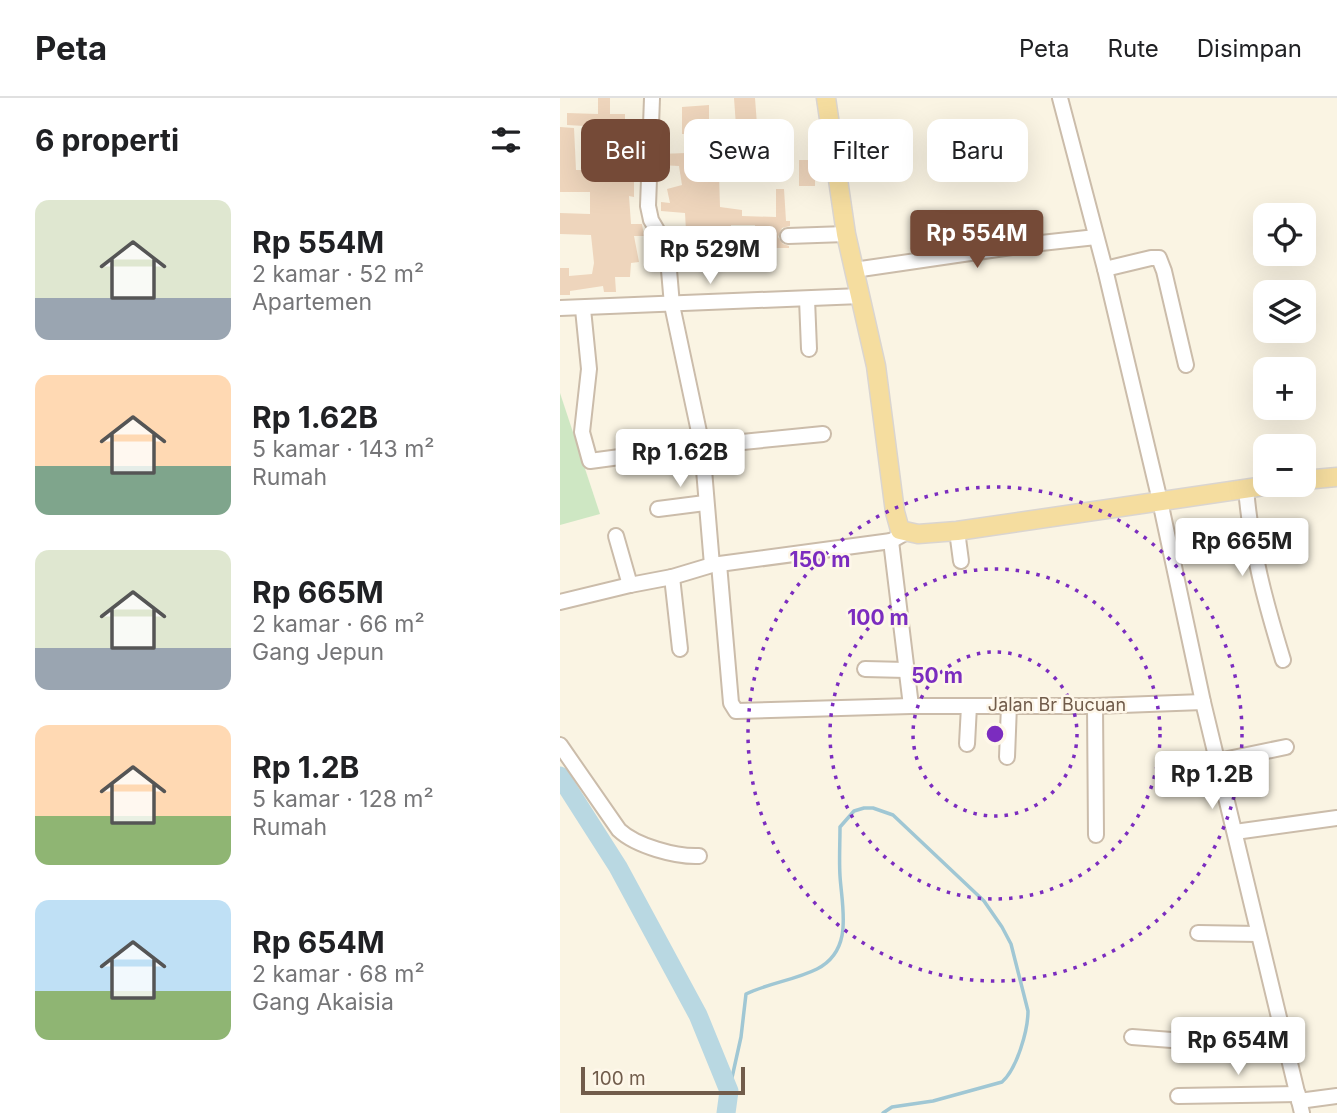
<!DOCTYPE html>
<html lang="id">
<head>
<meta charset="utf-8">
<style>
  :root { --surface:#fff; --page:#f2f2f2; --text:#202124; --muted:#757577; --line:#e0e0e0; --accent:#754a37 }
  body { margin:0; font-family:Inter,sans-serif; background:var(--page); color:var(--text); height:100vh; display:flex; flex-direction:column; font-size:26px; white-space:nowrap }
  * { box-sizing:border-box; margin:0 }
  p { font-size:23px; color:var(--muted) }
  .icon { flex:none; width:38px; height:38px; fill:none; stroke:currentColor; stroke-width:2; stroke-linecap:round; stroke-linejoin:round }
  .map { position:relative; flex:1; overflow:hidden }
  .panel { display:flex; flex-direction:column; background:var(--surface); width:560px }
  .panel>* { flex:none }
  .hud { position:absolute; left:21px; top:21px; width:651px; height:63px; display:flex; gap:14px }
  .controls { position:absolute; left:693px; top:105px; display:grid; gap:14px }
  .controls a { display:grid; place-items:center; width:63px; height:63px; border-radius:14px; background:var(--surface); box-shadow:0 7px 28px #0002; font-size:35px }
  .scale { position:absolute; left:21px; bottom:18px; width:164px; box-sizing:border-box; padding-left:7px; border:4px solid #715c4b; border-top:0; font-size:19px; line-height:24px; white-space:nowrap; color:#715c4b; -webkit-text-stroke:5px #fef7e9; paint-order:stroke }
  .price { position:absolute; translate:-50% -60px; padding:0 16px; border-radius:7px; background:#fff; color:#222; font-size:23px; line-height:46px; filter:drop-shadow(0 2px 4px #0008) }
  .price::after { content:''; position:absolute; left:50%; top:42px; width:21px; height:16px; margin-left:-10px; background:inherit; clip-path:polygon(0 0,100% 0,50% 100%) }
  .price.selected { background:var(--accent); color:#fff }
  ul { padding:0; list-style:none }
  li { display:flex; align-items:center; gap:21px; height:175px; padding:0 35px }
  li span { display:grid; place-items:center; flex:none; width:196px; height:140px; border-radius:14px; color:#555 }
  li>.icon { margin-inline-start:auto }
  span .icon { width:84px; height:84px; fill:#fffc; stroke-width:1 }
  li b { font-size:30px }
  h2 { display:flex; justify-content:space-between; align-items:center; height:84px; padding:0 35px; font-size:30px }
  .chip { padding:0 24px; border-radius:14px; background:var(--surface); box-shadow:0 7px 28px #0002; font-size:24px; line-height:63px }
  .chip.selected { background:var(--accent); color:#fff }
  header { display:flex; align-items:center; gap:42px; box-sizing:border-box; height:98px; padding:0 35px; background:var(--surface); border-bottom:2px solid var(--line) }
  header strong { font-size:33px }
  nav { display:flex; gap:38px; margin-inline-start:auto; font-size:24px }
  main { display:flex; flex:1; min-height:0 }
  .map>svg:first-child { display:block }
</style>
</head>
<body>
<header>
<strong>Peta</strong>
<nav><a>Peta</a><a>Rute</a><a>Disimpan</a></nav>
</header>
<main>
<section class="panel">
<h2>6 properti<svg class="icon" aria-label="filters" viewBox="0 0 24 24"><path d="M4 7h16M4 17h16"/><circle cx="9" cy="7" r="2"/><circle cx="15" cy="17" r="2"/></svg></h2>
<ul>
<li><span style="background:linear-gradient(#dfe7d0 70%,#9aa5b1 0)"><svg class="icon" aria-label="home" viewBox="0 0 24 24"><path d="M3 11l9-7 9 7M6 9v11h12V9"/></svg></span><div><b>Rp 554M</b><p>2 kamar · 52 m²</p><p>Apartemen</p></div></li>
<li><span style="background:linear-gradient(#ffd9b3 65%,#7fa58c 0)"><svg class="icon" aria-label="home" viewBox="0 0 24 24"><path d="M3 11l9-7 9 7M6 9v11h12V9"/></svg></span><div><b>Rp 1.62B</b><p>5 kamar · 143 m²</p><p>Rumah</p></div></li>
<li><span style="background:linear-gradient(#dfe7d0 70%,#9aa5b1 0)"><svg class="icon" aria-label="home" viewBox="0 0 24 24"><path d="M3 11l9-7 9 7M6 9v11h12V9"/></svg></span><div><b>Rp 665M</b><p>2 kamar · 66 m²</p><p>Gang Jepun</p></div></li>
<li><span style="background:linear-gradient(#ffd9b3 65%,#8fb573 0)"><svg class="icon" aria-label="home" viewBox="0 0 24 24"><path d="M3 11l9-7 9 7M6 9v11h12V9"/></svg></span><div><b>Rp 1.2B</b><p>5 kamar · 128 m²</p><p>Rumah</p></div></li>
<li><span style="background:linear-gradient(#bfe0f5 65%,#8fb573 0)"><svg class="icon" aria-label="home" viewBox="0 0 24 24"><path d="M3 11l9-7 9 7M6 9v11h12V9"/></svg></span><div><b>Rp 654M</b><p>2 kamar · 68 m²</p><p>Gang Akaisia</p></div></li>
</ul>
</section>
<div class="map">
<svg width="777" height="1015" viewBox="0 0 777 1015">
  <rect width="100%" height="100%" fill="#faf4e3"/>
  <polygon fill="#cee7c3" points="0,295 40,416 0,427"/>
  <g fill="none" stroke-linecap="round" stroke-linejoin="round">
    <path stroke="#a0c7d4" stroke-width="3.5" d="M 169,993 L 181,939 L 186,896 C 209,885 235,882 257,871 C 294,852 282,810 280,778 C 279,762 280,745 280,729 L 294,713 L 304,710 L 313,710 L 333,717 L 424,803 L 442,829 L 451,846 L 468,913 C 468,932 457,971 442,984 L 373,1003 L 332,1009 L 323,1015"/>
    <polyline stroke="#b9d8e2" stroke-width="19" points="0,678 58,769 138,917 169,993 166,1015"/>
  </g>
  <g fill="#eed5bc">
    <polygon points="38,0 50,0 50,16 65,16 65,38 69,38 68,64 80,63 80,78 74,78 74,99 69,98 71,126 82,126 84,138 74,138 79,164 71,165 70,179 55,179 56,194 44,194 43,188 10,193 10,197 0,197 0,170 9,170 9,178 32,176 34,165 31,137 0,136 0,115 30,116 30,94 0,94 0,29 14,30 16,72 39,72 40,69 52,70 51,48 42,47 42,29 7,27 7,15 38,16"/>
    <polygon points="174,0 195,0 198,40 173,42 173,51 139,52 140,70 144,70 144,77 159,77 160,109 182,112 182,118 216,119 216,91 224,91 226,123 230,123 230,128 222,130 218,139 223,146 229,148 229,150 206,150 206,153 196,153 197,130 195,130 195,127 171,127 171,134 161,134 161,155 145,156 145,171 125,170 126,146 123,146 123,133 126,133 125,115 101,113 101,104 110,105 107,91 122,87 119,68 100,67 100,56 126,55 126,36 122,36 122,9 149,7 149,28 176,28"/>
    <rect x="239" y="62" width="16" height="26"/>
  </g>
  <g fill="none" stroke-linecap="round" stroke-linejoin="round">
    <g stroke="#cbbcaa" stroke-width="18">
      <g id="minor">
        <polyline points="92,0 88,108 91,122 107,149 112,207 142,348 152,467"/>
        <polyline points="500,0 545,171 600,403 643,604 742,1015"/>
        <polyline points="228,138 286,136"/>
        <polyline points="545,171 591,160 599,160 604,173 626,267"/>
        <polyline points="294,172 472,146 536,139"/>
        <polyline points="247,201 249,251"/>
        <polyline points="0,210 301,198"/>
        <polyline points="23,211 29,271 22,334 30,363 142,348 263,336"/>
        <path d="M 686,390 C 691,452 705,503 723,562"/>
        <polyline points="98,411 145,405"/>
        <polyline points="397,433 401,463"/>
        <polyline points="56,438 70,487"/>
        <polyline points="331,443 351,608"/>
        <polyline points="159,466 171,605 176,613 351,608 535,608 643,604"/>
        <polyline points="112,479 120,551"/>
        <polyline points="0,504 70,487 112,479 152,467 331,443 345,435"/>
        <polyline points="305,571 346,572"/>
        <polyline points="535,608 536,737"/>
        <polyline points="407,646 409,608"/>
        <path d="M 0,647 L 59,732 C 76,748 116,759 139,758"/>
        <polyline points="447,659 449,607"/>
        <polyline points="658,663 726,649"/>
        <polyline points="675,734 777,720"/>
        <polyline points="638,835 698,836"/>
        <polyline points="572,939 638,944 724,946"/>
        <polyline points="618,998 738,996"/>
        <polyline points="739,1003 777,998"/>
      </g>
    </g>
    <g stroke="#dad5d0" stroke-width="21">
      <g id="major">
        <polyline points="266,0 286,136 316,268 335,414 340,432 358,436 397,433 712,387"/>
        <polyline points="744,382 777,379"/>
      </g>
    </g>
    <use href="#minor" stroke="#fff" stroke-width="14"/>
    <use href="#major" stroke="#f5dd9f" stroke-width="18"/>
  </g>
  <g fill="none" stroke="#7b2cbf" stroke-width="3.5" stroke-dasharray="3.5 7">
    <circle cx="435" cy="636" r="82"/>
    <circle cx="435" cy="636" r="165"/>
    <circle cx="435" cy="636" r="247"/>
  </g>
  <g text-anchor="middle" stroke-width="5" stroke-linejoin="round" paint-order="stroke">
    <g font-size="18" fill="#715c4b" stroke="#fef7e9">
      <text x="497" y="613">Jalan Br Bucuan</text>
    </g>
  </g>
  <circle cx="435" cy="636" r="10" fill="#7b2cbf" stroke="#fef7e9" stroke-width="3.5"/>
  <g font-size="21" text-anchor="middle" font-weight="bold" fill="#7b2cbf" stroke="#fef7e9" stroke-width="5" stroke-linejoin="round" paint-order="stroke">
    <text x="260" y="469">150 m</text>
    <text x="318" y="527">100 m</text>
    <text x="377" y="585">50 m</text>
  </g>
</svg>
<div class="controls">
<a><svg class="icon" aria-label="locate" viewBox="0 0 24 24"><circle cx="12" cy="12" r="6"/><path d="M12 2v4M12 18v4M2 12h4M18 12h4"/></svg></a>
<a><svg class="icon" aria-label="layers" viewBox="0 0 24 24"><path d="M12 4l9 5-9 5-9-5zM3 14l9 5 9-5"/></svg></a>
<a>+</a>
<a>−</a>
</div>
<div class="scale">100 m</div>
<b class="price selected" style="left:417px;top:172px">Rp 554M</b>
<b class="price" style="left:150px;top:188px">Rp 529M</b>
<b class="price" style="left:120px;top:391px">Rp 1.62B</b>
<b class="price" style="left:682px;top:480px">Rp 665M</b>
<b class="price" style="left:652px;top:713px">Rp 1.2B</b>
<b class="price" style="left:678px;top:979px">Rp 654M</b>
<div class="hud">
<a class="chip selected">Beli</a>
<a class="chip">Sewa</a>
<a class="chip">Filter</a>
<a class="chip">Baru</a>
</div>
</div>
</main>
</body>
</html>
